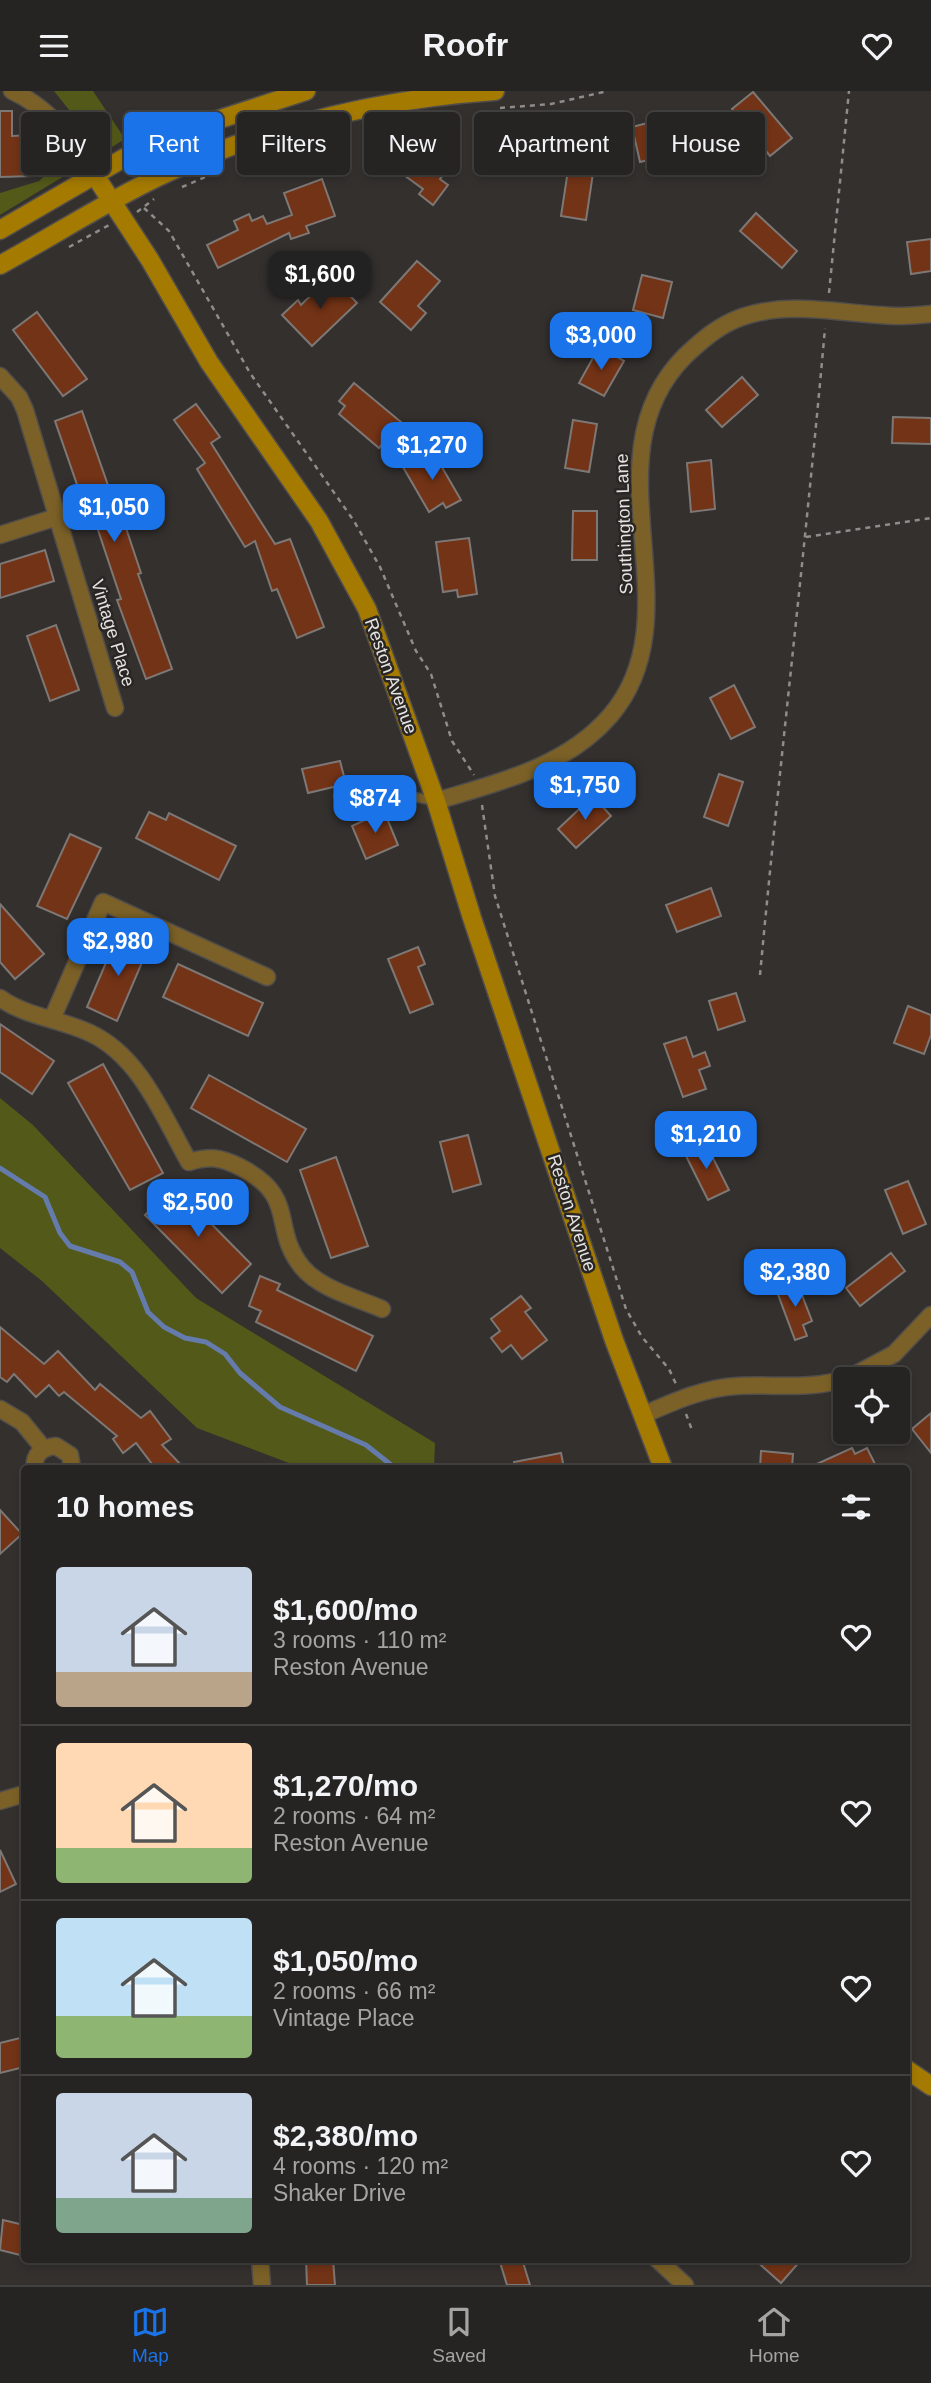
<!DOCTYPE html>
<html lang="en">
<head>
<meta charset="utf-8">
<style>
  :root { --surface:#262422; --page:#2e2c2a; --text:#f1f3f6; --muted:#a4a4a5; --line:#424140; --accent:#1a73e8 }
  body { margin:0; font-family:Helvetica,sans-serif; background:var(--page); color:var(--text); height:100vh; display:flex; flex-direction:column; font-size:26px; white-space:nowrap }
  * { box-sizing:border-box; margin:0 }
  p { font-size:23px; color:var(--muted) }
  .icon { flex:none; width:38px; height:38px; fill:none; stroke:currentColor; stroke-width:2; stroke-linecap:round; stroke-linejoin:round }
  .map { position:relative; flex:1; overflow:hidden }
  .sheet { position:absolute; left:21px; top:1374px; width:889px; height:798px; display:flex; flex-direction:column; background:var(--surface); border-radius:7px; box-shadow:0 4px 10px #0003,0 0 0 2px var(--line) }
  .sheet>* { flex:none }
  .guide { position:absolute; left:21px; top:21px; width:889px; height:63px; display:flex; gap:14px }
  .controls { position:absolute; left:833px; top:1276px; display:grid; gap:14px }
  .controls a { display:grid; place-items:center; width:77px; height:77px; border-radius:7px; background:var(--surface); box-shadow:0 4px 10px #0003,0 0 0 2px var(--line); font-size:35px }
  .price { position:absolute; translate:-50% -60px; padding:0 16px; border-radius:14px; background:var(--accent); color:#fff; font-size:23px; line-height:46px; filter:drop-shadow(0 2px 4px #0008) }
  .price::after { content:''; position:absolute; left:50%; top:42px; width:21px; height:16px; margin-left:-10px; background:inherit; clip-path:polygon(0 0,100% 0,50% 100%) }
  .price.on { background:#222; color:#fff }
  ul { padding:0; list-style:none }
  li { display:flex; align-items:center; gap:21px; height:175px; padding:0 35px }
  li+li { border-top:2px solid var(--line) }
  li span { display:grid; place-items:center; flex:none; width:196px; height:140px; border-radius:7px; color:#555 }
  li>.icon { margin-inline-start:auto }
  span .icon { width:84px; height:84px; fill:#fffc; stroke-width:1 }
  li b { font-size:30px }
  h2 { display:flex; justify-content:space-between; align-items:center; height:84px; padding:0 35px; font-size:30px }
  .tag { padding:0 24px; border-radius:7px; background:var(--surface); box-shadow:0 4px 10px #0003,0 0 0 2px var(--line); font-size:24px; line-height:63px }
  .tag.on { background:var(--accent); color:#fff }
  header { display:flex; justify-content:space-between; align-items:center; height:91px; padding:0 35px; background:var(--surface); font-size:32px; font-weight:800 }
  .tab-bar { display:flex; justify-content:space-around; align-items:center; height:98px; border-top:2px solid var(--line); background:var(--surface); font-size:19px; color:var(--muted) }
  .tab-bar a { display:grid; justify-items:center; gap:4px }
  .tab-bar .on { color:var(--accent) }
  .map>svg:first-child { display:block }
</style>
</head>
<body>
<header><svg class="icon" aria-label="menu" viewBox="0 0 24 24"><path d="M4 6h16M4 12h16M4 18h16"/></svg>Roofr<svg class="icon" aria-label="heart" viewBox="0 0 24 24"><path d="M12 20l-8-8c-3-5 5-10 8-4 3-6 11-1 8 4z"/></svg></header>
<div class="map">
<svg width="931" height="2194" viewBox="0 0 931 2194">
  <rect width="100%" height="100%" fill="#33302e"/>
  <g fill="#525919">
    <polygon points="54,0 93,0 125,48 0,124 0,102 39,90 89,44"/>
    <polygon points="0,1007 33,1034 196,1207 435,1352 434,1377 302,1377 197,1337 42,1190 0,1157"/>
  </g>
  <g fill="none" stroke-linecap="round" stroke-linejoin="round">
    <polyline stroke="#657bac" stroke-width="5" points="0,1077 45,1106 60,1142 70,1155 120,1171 132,1181 148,1221 164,1236 185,1247 206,1251 225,1263 240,1282 280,1316 366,1354 395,1377"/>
  </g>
  <g fill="#733316" stroke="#7d7876" stroke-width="2">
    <polygon points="753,1 792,47 770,65 732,18"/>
    <polygon points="0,20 12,20 12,45 33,44 33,85 0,86"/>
    <polygon points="671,26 679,62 640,71 632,36"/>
    <polygon points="420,50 451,74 440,88 448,94 433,114 419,103 423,98 397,79"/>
    <polygon points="568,79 593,82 586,129 561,125"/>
    <polygon points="322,88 335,125 306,135 309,142 291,148 289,142 218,177 207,154 238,139 234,130 249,123 252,130 263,125 267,133 292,124 284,102"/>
    <polygon points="756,122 797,160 782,177 740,140"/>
    <polygon points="931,148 931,180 911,183 907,151"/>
    <polygon points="417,170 440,190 418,215 426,222 411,239 380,211"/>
    <polygon points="642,184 672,191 663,227 633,219"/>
    <polygon points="331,185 357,212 312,255 282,224 298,209 301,214"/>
    <polygon points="37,221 87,288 63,305 13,239"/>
    <polygon points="599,256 624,270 604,305 579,292"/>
    <polygon points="742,286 758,304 722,336 706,319"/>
    <polygon points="354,292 401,331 379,357 339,323 345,315 339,310"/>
    <polygon points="196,313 220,346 211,352 275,453 290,448 324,536 297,547 277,498 272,500 255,450 245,456 197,378 205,372 174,329"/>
    <polygon points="82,320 116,417 119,416 141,482 138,483 172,578 146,588 117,509 121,508 87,406 82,408 55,330"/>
    <polygon points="893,326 931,327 931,353 892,352"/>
    <polygon points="573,329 597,333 589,381 565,377"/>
    <polygon points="432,359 461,409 446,417 443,412 429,421 403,376"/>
    <polygon points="711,369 715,418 691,421 687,372"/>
    <polygon points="573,420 597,420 597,469 572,469"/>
    <polygon points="469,447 477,503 458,506 457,499 443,501 436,451"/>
    <polygon points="45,459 54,490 0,507 0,473"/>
    <polygon points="56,534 79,599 50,610 27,545"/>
    <polygon points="734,594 755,636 731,648 710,607"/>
    <polygon points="340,670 346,693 308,702 302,678"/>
    <polygon points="719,683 743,691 728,735 704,726"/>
    <polygon points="593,705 611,725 576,757 558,738"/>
    <polygon points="384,720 398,754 366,768 352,735"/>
    <polygon points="149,721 166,729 169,722 236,755 219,789 136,747"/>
    <polygon points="70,743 101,757 67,828 37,815"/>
    <polygon points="711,797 721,825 677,841 666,814"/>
    <polygon points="0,813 44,863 15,888 0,871"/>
    <polygon points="117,846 149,855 117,930 87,916"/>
    <polygon points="418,856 425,873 418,876 433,913 410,922 388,868"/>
    <polygon points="178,873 263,912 248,945 163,906"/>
    <polygon points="736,902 745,930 718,939 709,910"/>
    <polygon points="908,915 931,924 931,944 924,963 894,952"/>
    <polygon points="0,933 54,970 32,1003 0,981"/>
    <polygon points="686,946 693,966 705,961 710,975 699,979 706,998 683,1006 664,953"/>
    <polygon points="103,973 163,1082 130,1099 68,992"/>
    <polygon points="209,984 306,1038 287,1071 191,1017"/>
    <polygon points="468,1044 481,1093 453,1101 440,1051"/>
    <polygon points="705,1051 729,1099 708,1109 684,1061"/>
    <polygon points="336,1066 368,1155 331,1167 300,1079"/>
    <polygon points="908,1090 926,1133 903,1143 885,1099"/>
    <polygon points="174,1095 251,1173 222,1202 145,1124"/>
    <polygon points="891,1162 905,1180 860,1215 846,1197"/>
    <polygon points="260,1185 280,1193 277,1199 373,1245 356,1280 256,1231 261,1220 249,1215"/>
    <polygon points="797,1191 812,1230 803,1234 807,1245 795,1249 776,1198"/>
    <polygon points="521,1205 531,1217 525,1221 547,1249 522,1268 511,1254 502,1261 491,1247 500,1240 491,1228"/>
    <polygon points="0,1236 44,1273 58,1260 95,1299 100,1293 141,1327 150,1320 171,1348 162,1354 184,1377 155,1377 136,1352 123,1362 113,1348 117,1345 64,1301 59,1305 49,1294 36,1306 14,1283 7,1291 0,1286"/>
    <polygon points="931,1322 931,1362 912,1338"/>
    <polygon points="852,1357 855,1363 867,1357 877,1377 808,1377"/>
    <polygon points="761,1360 793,1363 792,1377 760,1377"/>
    <polygon points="561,1362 564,1377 515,1377 514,1371"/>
    <polygon points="0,1419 22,1443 0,1463"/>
    <polygon points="0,1759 16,1793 0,1801"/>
    <polygon points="24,1946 24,1976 0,1982 0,1952"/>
    <polygon points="3,2129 24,2134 24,2165 0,2159"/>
    <polygon points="306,2168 333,2168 335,2194 307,2194"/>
    <polygon points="499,2168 522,2168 530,2194 507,2194"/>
    <polygon points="754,2168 802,2168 781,2192"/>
  </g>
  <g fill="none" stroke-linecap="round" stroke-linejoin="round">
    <g stroke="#504d4b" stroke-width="11">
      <polyline id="lane" points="338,705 398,703 436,710"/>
    </g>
    <g stroke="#504d4b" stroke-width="19">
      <g id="street">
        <path d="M 12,0 C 53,19 69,47 94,83"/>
        <polyline points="0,285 19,306 25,319 115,617"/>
        <polyline points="0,444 57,426"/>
        <path d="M 436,710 C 497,692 566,676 610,625 C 699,522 583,367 685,265 C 702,249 719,234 742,226 C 803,205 868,232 931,223"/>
        <path d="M 0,907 C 26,926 61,928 90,942 C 140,965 163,1025 189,1071 C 210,1065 220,1066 240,1076 C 299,1106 270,1136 302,1176 C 320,1198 357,1207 382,1218"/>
        <polyline points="52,928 103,811 267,886"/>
        <polyline points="847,1288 894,1263 931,1224"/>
        <polyline points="0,1318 22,1331 44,1358"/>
        <path d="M 643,1324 C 673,1311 703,1297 737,1295 C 774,1293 809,1299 845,1288"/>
        <path d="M 35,1377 C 33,1363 43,1356 56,1355 L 70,1364 L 72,1377"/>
        <polyline points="0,1710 24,1703"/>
        <polyline points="260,2168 262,2194"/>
        <polyline points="657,2168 685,2194"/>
      </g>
    </g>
    <g stroke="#504d4b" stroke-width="21">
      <g id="secondary">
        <polyline points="94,83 150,169 209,271 319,430 367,518 436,710 472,827 614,1249 663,1377"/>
        <polyline points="0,139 124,67 196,36 306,0"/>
        <path d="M 0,174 C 53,145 104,112 158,86 C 264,36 378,8 495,0"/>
        <polyline points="906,1978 931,1995"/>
      </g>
    </g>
    <g stroke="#8f8d8b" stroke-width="2.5" stroke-dasharray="5 5" stroke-linecap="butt">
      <polyline points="500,17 551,13 608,0"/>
      <polyline points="399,30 420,27"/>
      <polyline points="182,96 224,78"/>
      <polyline points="144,117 169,140 250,282 354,430 380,476 416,560 431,583 452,650 474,684"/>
      <polyline points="137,121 154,108"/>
      <polyline points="69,156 109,134"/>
      <polyline points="829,202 849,0"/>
      <polyline points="806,446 931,427"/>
      <polyline points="482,714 495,805 626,1218 642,1246 669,1278 676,1293"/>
      <path d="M 760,884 C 780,668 806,453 825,237"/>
      <polyline points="686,1323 692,1339"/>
    </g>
    <use href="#lane" stroke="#7b6127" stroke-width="8"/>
    <use href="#street" stroke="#7b6127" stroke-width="16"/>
    <use href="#secondary" stroke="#a47a00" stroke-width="18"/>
  </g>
  <g text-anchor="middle" stroke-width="5" stroke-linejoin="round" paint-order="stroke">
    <g font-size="18" fill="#e6e4e3" stroke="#292624">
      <text transform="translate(624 433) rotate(-92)" y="6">Southington Lane</text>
      <text transform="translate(113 542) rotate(73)" y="6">Vintage Place</text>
      <text transform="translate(391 585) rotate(70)" y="6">Reston Avenue</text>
      <text transform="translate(572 1122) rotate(72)" y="6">Reston Avenue</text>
    </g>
  </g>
</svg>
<div class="controls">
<a><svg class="icon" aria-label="locate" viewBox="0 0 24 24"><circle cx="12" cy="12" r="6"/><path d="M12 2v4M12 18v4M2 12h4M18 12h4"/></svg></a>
</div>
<b class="price on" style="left:320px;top:220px">$1,600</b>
<b class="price" style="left:601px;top:281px">$3,000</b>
<b class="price" style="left:432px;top:391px">$1,270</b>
<b class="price" style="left:114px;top:453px">$1,050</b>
<b class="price" style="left:585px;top:731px">$1,750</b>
<b class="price" style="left:375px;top:744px">$874</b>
<b class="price" style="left:118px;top:887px">$2,980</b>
<b class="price" style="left:706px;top:1080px">$1,210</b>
<b class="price" style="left:198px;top:1148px">$2,500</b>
<b class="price" style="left:795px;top:1218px">$2,380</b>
<div class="guide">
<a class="tag">Buy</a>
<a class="tag on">Rent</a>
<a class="tag">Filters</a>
<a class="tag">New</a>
<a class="tag">Apartment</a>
<a class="tag">House</a>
</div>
<section class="sheet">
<h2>10 homes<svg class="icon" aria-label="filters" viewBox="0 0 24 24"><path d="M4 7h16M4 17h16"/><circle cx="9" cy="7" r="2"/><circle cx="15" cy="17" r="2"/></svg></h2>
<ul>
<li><span style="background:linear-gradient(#c9d6e8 75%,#b9a48a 0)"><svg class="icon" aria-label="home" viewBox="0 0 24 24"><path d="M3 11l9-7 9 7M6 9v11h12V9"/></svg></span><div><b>$1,600/mo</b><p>3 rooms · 110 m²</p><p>Reston Avenue</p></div><svg class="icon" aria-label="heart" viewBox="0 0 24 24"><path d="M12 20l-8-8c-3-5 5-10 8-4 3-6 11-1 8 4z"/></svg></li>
<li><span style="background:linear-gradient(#ffd9b3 75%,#8fb573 0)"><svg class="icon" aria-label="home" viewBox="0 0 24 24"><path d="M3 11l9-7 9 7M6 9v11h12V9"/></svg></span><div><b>$1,270/mo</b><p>2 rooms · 64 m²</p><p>Reston Avenue</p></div><svg class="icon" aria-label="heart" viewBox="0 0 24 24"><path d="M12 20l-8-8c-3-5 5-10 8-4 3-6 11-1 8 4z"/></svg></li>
<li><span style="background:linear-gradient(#bfe0f5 70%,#8fb573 0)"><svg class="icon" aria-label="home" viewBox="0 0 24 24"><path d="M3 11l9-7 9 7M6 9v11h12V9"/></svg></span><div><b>$1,050/mo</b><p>2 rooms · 66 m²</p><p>Vintage Place</p></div><svg class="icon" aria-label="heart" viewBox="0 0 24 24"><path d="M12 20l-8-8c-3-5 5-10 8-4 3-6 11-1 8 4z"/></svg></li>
<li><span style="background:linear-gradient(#c9d6e8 75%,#7fa58c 0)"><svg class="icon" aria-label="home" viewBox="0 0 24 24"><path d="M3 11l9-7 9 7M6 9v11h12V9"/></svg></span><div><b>$2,380/mo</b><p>4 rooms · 120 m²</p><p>Shaker Drive</p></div><svg class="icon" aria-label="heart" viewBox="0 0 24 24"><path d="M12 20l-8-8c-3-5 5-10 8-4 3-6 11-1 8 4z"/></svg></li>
</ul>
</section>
</div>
<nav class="tab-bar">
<a class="on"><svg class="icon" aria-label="map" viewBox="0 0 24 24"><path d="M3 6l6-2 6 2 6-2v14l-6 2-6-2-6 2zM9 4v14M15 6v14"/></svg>Map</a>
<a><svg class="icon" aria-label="saved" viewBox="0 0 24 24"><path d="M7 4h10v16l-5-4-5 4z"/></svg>Saved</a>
<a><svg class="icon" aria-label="home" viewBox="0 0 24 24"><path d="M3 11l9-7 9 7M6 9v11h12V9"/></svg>Home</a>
</nav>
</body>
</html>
